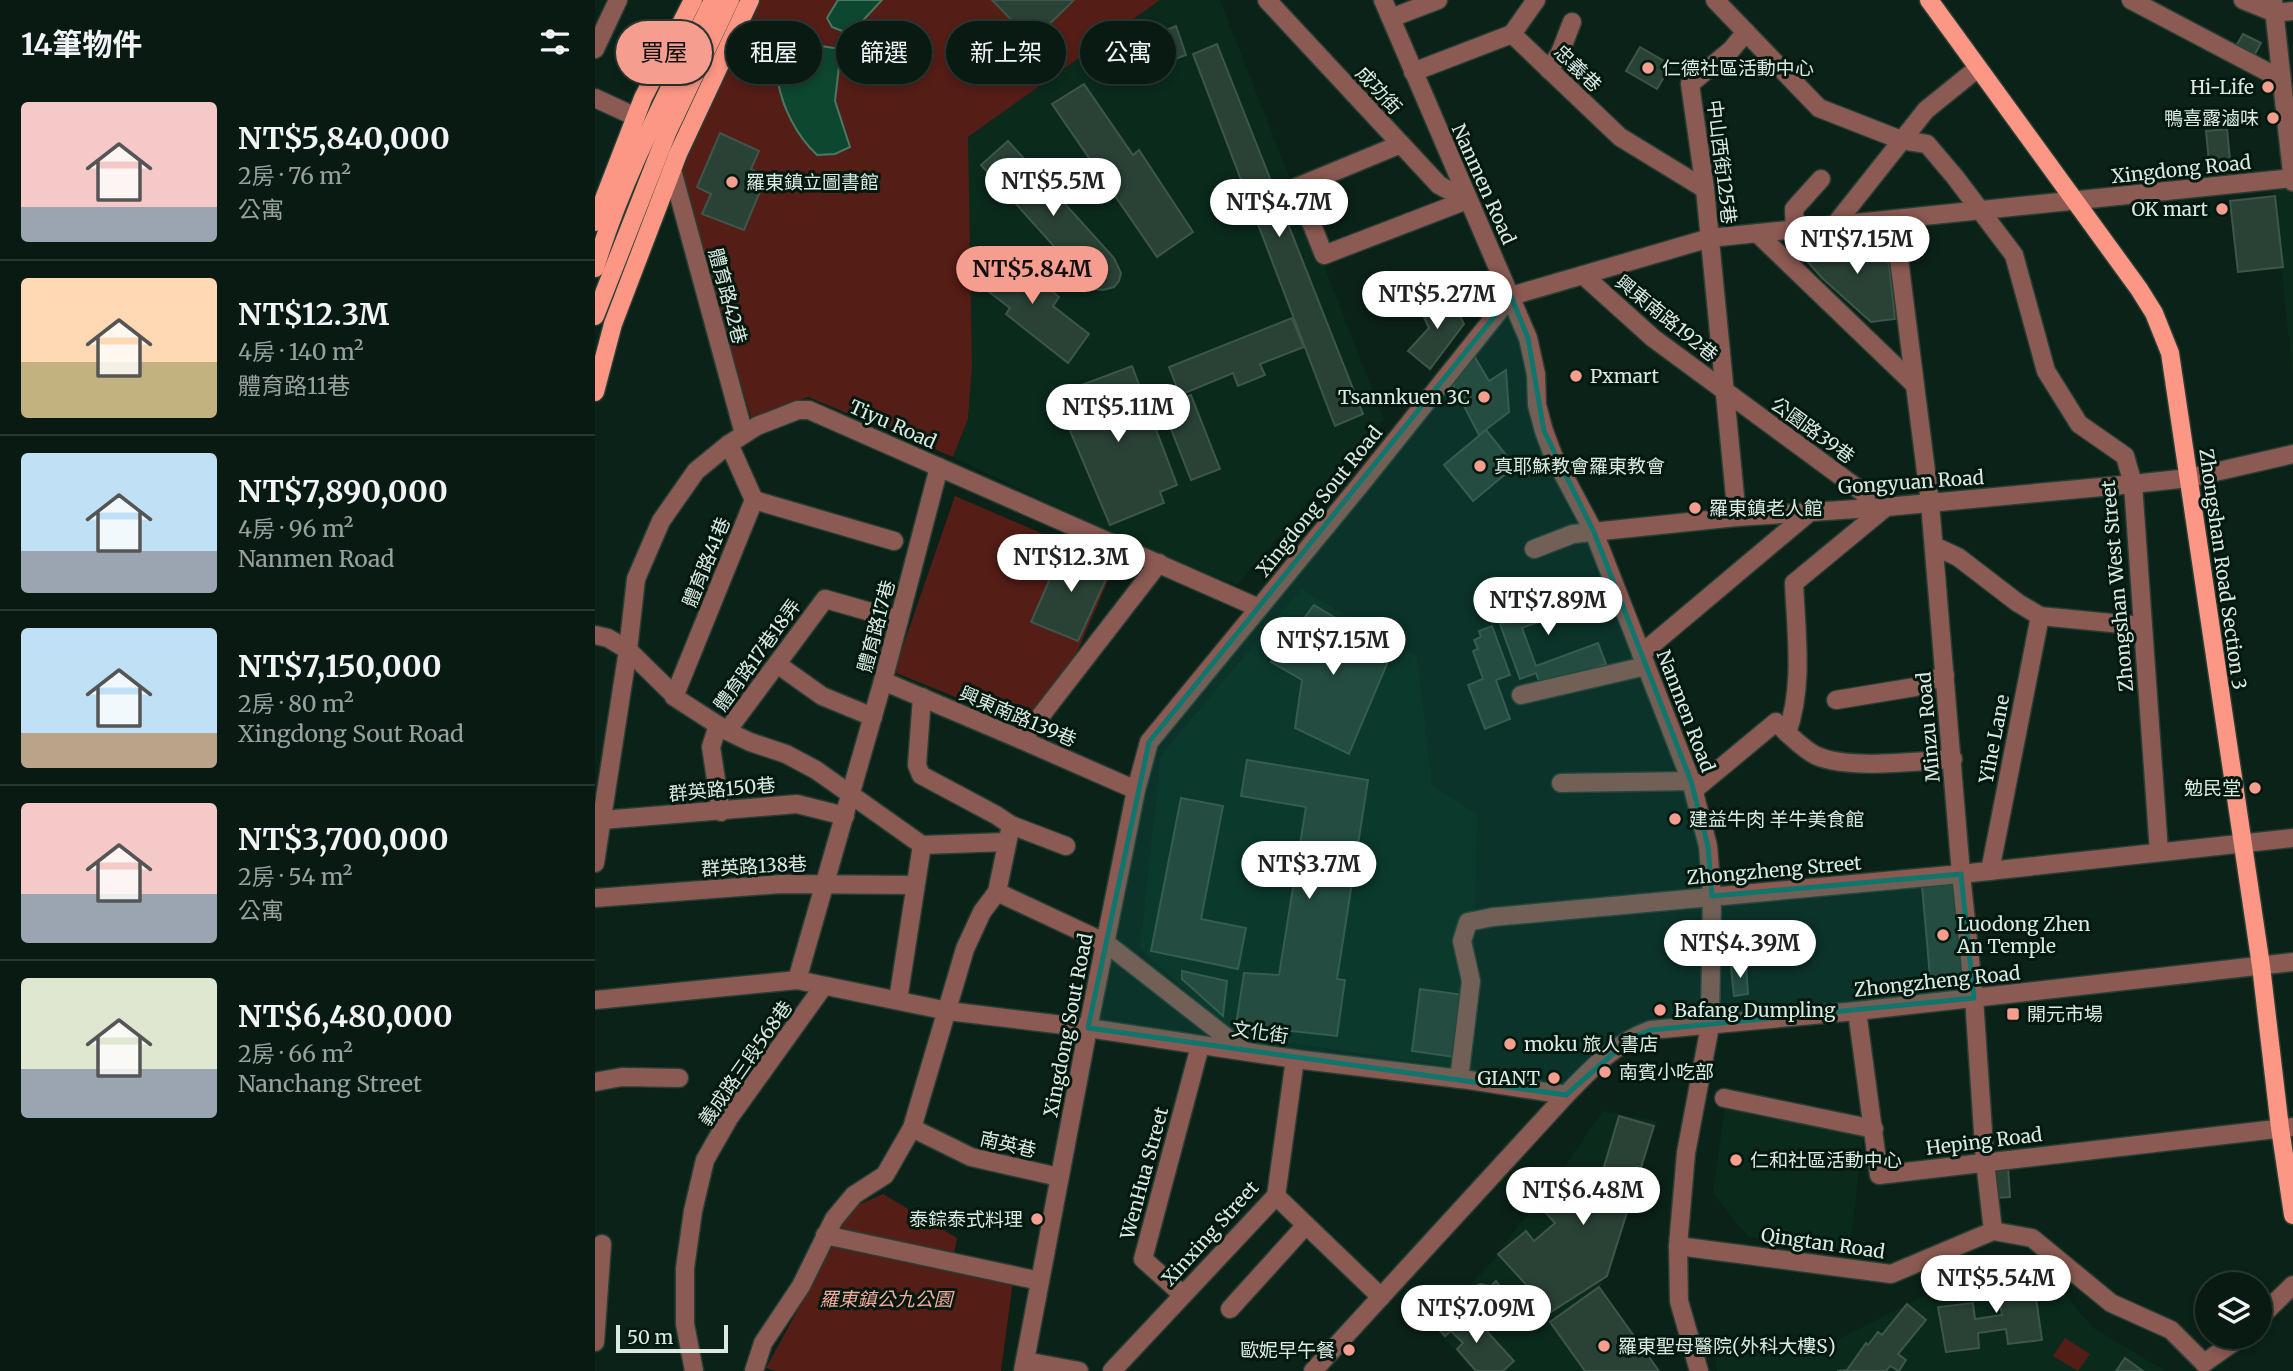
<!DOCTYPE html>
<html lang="zh-TW">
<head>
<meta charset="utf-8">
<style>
  :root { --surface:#081a12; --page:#162720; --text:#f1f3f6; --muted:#98a19f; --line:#293832; --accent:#f59d8e }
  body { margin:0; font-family:Merriweather,"Noto Sans TC",serif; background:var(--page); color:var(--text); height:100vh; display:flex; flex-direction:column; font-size:26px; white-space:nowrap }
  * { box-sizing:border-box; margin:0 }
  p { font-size:23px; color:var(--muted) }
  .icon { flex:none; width:38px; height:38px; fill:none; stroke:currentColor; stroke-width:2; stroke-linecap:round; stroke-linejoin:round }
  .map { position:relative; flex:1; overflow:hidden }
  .drawer { display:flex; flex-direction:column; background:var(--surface); width:595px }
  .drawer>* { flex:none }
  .guide { position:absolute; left:21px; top:21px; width:665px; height:63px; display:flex; gap:14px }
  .buttons { position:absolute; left:1600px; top:1272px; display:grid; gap:14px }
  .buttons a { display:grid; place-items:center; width:77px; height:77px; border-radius:50%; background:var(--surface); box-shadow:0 4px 10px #0003,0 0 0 2px var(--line); font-size:35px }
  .scale { position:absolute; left:21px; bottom:18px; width:112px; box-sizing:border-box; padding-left:7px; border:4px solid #dbe9e1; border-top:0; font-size:19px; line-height:24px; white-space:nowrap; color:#dbe9e1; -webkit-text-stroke:5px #03190f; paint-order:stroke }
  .price { position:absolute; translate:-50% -60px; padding:0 16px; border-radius:24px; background:#fff; color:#222; font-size:23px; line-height:46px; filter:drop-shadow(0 2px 4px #0008) }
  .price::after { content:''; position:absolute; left:50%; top:42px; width:21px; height:16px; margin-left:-10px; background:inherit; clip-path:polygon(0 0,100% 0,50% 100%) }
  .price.current { background:var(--accent); color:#111 }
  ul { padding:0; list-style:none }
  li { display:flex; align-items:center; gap:21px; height:175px; padding:0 21px }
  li+li { border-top:2px solid var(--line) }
  li span { display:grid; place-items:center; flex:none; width:196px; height:140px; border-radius:7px; color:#555 }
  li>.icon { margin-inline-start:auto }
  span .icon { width:84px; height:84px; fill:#fffc; stroke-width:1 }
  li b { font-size:30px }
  h2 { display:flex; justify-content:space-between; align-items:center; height:84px; padding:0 21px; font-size:30px }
  .pill { padding:0 24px; border-radius:32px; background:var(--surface); box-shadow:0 4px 10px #0003,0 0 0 2px var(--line); font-size:24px; line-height:63px }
  .pill.current { background:var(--accent); color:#111 }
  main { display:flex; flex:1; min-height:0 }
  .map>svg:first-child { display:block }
</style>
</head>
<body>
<main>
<section class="drawer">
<h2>14筆物件<svg class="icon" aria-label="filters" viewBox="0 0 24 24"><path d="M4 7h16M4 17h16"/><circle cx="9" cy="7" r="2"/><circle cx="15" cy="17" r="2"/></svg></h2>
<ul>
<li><span style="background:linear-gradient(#f6c9c9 75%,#9aa5b1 0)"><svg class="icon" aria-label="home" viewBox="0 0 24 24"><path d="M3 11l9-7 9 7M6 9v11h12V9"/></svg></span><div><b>NT$5,840,000</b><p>2房 · 76 m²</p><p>公寓</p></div></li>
<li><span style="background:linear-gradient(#ffd9b3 60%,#c2b280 0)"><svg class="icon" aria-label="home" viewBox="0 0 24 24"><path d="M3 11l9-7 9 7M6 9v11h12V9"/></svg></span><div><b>NT$12.3M</b><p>4房 · 140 m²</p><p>體育路11巷</p></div></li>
<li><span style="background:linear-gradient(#bfe0f5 70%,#9aa5b1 0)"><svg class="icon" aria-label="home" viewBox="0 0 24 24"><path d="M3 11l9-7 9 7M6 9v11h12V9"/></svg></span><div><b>NT$7,890,000</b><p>4房 · 96 m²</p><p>Nanmen Road</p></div></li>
<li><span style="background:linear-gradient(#bfe0f5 75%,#b9a48a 0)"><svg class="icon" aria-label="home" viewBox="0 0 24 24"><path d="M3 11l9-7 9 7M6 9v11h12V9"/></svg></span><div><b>NT$7,150,000</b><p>2房 · 80 m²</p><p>Xingdong Sout Road</p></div></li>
<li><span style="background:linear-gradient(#f6c9c9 65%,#9aa5b1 0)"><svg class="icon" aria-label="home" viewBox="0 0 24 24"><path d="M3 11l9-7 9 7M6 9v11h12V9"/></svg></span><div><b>NT$3,700,000</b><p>2房 · 54 m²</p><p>公寓</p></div></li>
<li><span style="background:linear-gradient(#dfe7d0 65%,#9aa5b1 0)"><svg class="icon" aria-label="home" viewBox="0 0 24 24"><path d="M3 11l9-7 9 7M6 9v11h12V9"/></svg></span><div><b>NT$6,480,000</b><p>2房 · 66 m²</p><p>Nanchang Street</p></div></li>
</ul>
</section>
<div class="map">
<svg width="1698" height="1371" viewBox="0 0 1698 1371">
  <rect width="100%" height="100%" fill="#0b2218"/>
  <g fill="#0a2a1c">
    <polygon points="565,0 625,0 789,419 710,505 642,585 546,547 358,457 373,419 377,366 372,137"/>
    <polygon points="1698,186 1698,378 1678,189"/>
    <polygon points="706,589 822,657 837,786 882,814 877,1070 639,1035 545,948 566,755"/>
    <polygon points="1130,1105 1269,1128 1255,1248 1153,1237 1118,1193"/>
    <polygon points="1008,1111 1062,1121 1005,1289 1062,1371 878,1371 836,1324 892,1268 933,1213 944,1203"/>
    <polygon points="1441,1259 1498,1328 1571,1371 1122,1371 1118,1350 1128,1344 1220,1351 1390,1265"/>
  </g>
  <g fill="#541d16">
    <polygon points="162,0 565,0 373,137 377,366 373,419 358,457 213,397 156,417 95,220 84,174"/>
    <polygon points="360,496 520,565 479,659 431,726 299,672"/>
    <polygon points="288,1194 362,1238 356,1269 418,1281 406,1371 181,1371 171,1368 242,1238 241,1229 256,1208"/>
    <polygon points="1470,1338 1495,1354 1483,1371 1458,1356"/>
  </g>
  <g fill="#0d4730" stroke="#4b7865" stroke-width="2">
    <polygon points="243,0 287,0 260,29 252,33 237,27 232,18"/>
    <path d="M 226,46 L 246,49 L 240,101 L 255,147 L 240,154 L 222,155 C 202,136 188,109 183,82 L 207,58 Z"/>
  </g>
  <g fill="#2a4236" stroke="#3e564a" stroke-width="2">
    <polygon points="397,0 479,0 437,41"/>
    <polygon points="581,26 591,55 537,76 530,58 543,52 539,43"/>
    <polygon points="1648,34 1666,43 1659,56 1641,46"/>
    <polygon points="622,44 768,414 740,426 598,54"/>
    <polygon points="1045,47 1076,65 1062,89 1031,71"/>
    <polygon points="489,84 538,155 544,150 598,232 562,257 457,104"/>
    <polygon points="1632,129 1635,160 1614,162 1611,131"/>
    <polygon points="125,133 164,151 156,169 171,177 149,230 107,214 116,194 102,187"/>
    <polygon points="413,141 519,258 526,273 524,281 519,287 508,290 499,289 492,283 386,165"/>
    <polygon points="1680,196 1688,267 1643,272 1635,201"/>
    <polygon points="1269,240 1283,246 1294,264 1300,319 1276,322 1226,277 1212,261 1210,247"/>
    <polygon points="393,247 435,281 439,276 464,297 458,306 494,334 473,363 411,314 415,308 385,285 395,272 382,261"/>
    <polygon points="854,295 869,324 835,369 813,351 834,328 826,311"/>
    <polygon points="697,318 709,347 665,364 670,375 643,386 638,373 585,395 574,367"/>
    <polygon points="878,354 894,381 911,370 914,412 884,435 856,381"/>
    <polygon points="537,366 582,485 565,492 569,503 515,525 460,395"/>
    <polygon points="596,395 625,469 596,480 567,406"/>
    <polygon points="891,430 920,466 878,501 849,465"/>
    <polygon points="469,547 516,568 483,641 436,622"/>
    <polygon points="979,581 988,606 927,628 941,666 1003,643 1011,664 946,687 941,673 925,679 905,624 921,618 916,604"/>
    <polygon points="719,605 797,652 754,754 700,728 707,680 676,662"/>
    <polygon points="897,626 915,675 901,680 915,719 890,729 873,685 888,679 878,651 883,649 879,640 886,637 884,631"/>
    <polygon points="652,760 773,780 742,979 750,980 742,1036 641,1025 649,973 684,975 711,807 646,796"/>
    <polygon points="586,798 628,806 606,919 651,928 643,969 556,951"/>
    <polygon points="1359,882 1369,985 1336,988 1327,886"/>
    <polygon points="1151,965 1153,994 1139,996 1136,967"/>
    <polygon points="587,971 632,981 628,1016 587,979"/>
    <polygon points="825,989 869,995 860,1057 817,1051"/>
    <polygon points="1024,1116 1059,1126 1012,1276 956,1312 903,1254 931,1231 939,1241 960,1223 951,1213 968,1199 997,1208"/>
    <polygon points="1413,1166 1415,1197 1401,1198 1400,1167"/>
    <polygon points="1437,1270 1447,1340 1413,1344 1411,1329 1383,1333 1384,1348 1351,1352 1343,1307 1378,1303 1380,1319 1407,1315 1401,1274"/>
    <polygon points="901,1281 908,1290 904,1294 905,1306 903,1311 893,1318 888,1319 877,1315 871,1305 872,1294 880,1286 885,1284 896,1286"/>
    <polygon points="1004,1287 1064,1371 990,1371 955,1322"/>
    <polygon points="1312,1304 1331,1320 1303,1354 1311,1360 1304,1371 1295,1366 1291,1371 1242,1371 1252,1370 1271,1343 1273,1345 1283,1332 1287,1335"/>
    <polygon points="857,1311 878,1333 886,1325 919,1361 908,1371 881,1371 862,1349 868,1343 856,1331 850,1336 840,1325"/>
    <polygon points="1530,1358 1548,1371 1521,1371"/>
  </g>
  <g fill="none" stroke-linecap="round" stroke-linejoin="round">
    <g stroke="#283e34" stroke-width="21">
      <g id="minor">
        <polyline points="672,0 844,185 872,200"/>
        <polyline points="788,0 933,338 941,374 942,405 949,431 958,455 999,532 1096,781 1113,846 1117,896 1115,1026 1091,1153 1083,1246 1084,1301 1104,1371"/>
        <polyline points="1120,0 1224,108 1306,140 1332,144 1360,177 1419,255 1451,371 1484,424 1530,456 1538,484 1564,852"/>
        <polyline points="1536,0 1686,79"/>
        <polyline points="1648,0 1680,13 1698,11"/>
        <polyline points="1678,0 1698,182"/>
        <polyline points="796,18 843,0"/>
        <polyline points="917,34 941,0"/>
        <polyline points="0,49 23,0"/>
        <polyline points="954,70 965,53 977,22"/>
        <polyline points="818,72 917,34 1025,137 1110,189"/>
        <polyline points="0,98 41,117"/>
        <polyline points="806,144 702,187 729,255 872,200"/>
        <polyline points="77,170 149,434"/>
        <polyline points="1299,220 1335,503 1366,874 1379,998 1390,1161 1398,1231"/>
        <polyline points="1239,226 1331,110 1383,68"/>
        <polyline points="1200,230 1199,209 1226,179"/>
        <polyline points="1162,233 1320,385"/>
        <polyline points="988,275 1058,338 1270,494 1273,508"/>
        <polyline points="159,500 299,541"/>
        <polyline points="1142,517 1110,189 1095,84 1136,50 1151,32"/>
        <polyline points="1339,546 1363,557 1423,603 1445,616 1547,626"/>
        <polyline points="939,549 978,534 1142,517 1291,507 1538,484 1594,478 1698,454"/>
        <polyline points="0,635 13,638 33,650 84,700 132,731 155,742 191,754 221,770 327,845 411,842"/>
        <polyline points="1046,654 1216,511"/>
        <polyline points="182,664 227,696 278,717"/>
        <polyline points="288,681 427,740 541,790"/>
        <polyline points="926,695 1051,666"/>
        <polyline points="79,697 159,500 134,444"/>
        <polyline points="327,697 322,765 326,775 401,815 416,825 402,892 511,943 649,1051"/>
        <polyline points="1241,700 1320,687 1350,675"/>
        <polyline points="123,725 116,747 126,812"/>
        <polyline points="132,731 230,599 304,620"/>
        <path d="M 1192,733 C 1201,741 1211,751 1222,756 C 1255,770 1321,761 1358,759"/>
        <polyline points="427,740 564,563"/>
        <polyline points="966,783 1096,781"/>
        <path d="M 1099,790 L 1181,722 L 1192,733 C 1209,686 1201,632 1199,583 L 1291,507"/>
        <polyline points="7,820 202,804 250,816"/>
        <polyline points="416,825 471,846"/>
        <polyline points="0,863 33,650 41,579 66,521 101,471 134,444 162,426 203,410 214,410 664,608"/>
        <polyline points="1395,871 1445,616"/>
        <polyline points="0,898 186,884 320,885"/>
        <polyline points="202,980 288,681 344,467"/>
        <polyline points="0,1000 202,980 353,1011 493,1028 700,1059 874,1080 971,1095"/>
        <polyline points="303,1000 327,845"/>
        <polyline points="1262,1011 1284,1175 1698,1127"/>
        <polyline points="864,1079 876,981 867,941 873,922 898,917 1366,874 1698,838"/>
        <polyline points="0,1082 27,1077 84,1078"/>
        <polyline points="1129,1098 1279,1129"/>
        <polyline points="317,1128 376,1157 464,1177"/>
        <polyline points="681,1196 786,1297"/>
        <polyline points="230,1235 445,1281"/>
        <polyline points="1083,1246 1296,1274 1398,1231 1437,1238 1516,1303 1576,1330 1609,1363"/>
        <polyline points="588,1295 548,1259 605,1046"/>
        <polyline points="635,1309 711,1225"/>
        <polyline points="1664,1318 1698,1285"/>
        <polyline points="0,1342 7,1244"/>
        <polyline points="430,1361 484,1371"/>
        <polyline points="1609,1363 1646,1337"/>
        <polyline points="99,1371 90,1324 90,1268 98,1211 110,1160 134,1118 228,987"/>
        <polyline points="159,1371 168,1343 206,1286 239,1219 259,1195 290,1175 317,1128 370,949 387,912 402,892"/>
        <polyline points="428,1371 493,1028 541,790 554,742 765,485 916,296 1115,238 1698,178"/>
        <polyline points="517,1371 681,1196 700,1059"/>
        <path d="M 718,1371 L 971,1095 C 997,1068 1020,1043 1056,1030 L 1262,1011 L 1698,962"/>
      </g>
    </g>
    <g stroke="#283e34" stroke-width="21">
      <g id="major">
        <polyline points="1334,0 1544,289 1559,313 1575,353 1666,966 1685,1128 1698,1215"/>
        <polyline points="0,222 48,98 98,0"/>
        <path d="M 0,268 C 28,175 76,87 118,0"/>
        <polyline points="0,316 72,133 135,0"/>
        <polyline points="0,392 18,324 83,154 155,0"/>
      </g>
    </g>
    <use href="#minor" stroke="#8b5a52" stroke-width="18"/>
    <use href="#major" stroke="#fc9685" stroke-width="18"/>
  </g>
  <path fill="#0f766e" fill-opacity="0.2" stroke="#0f766e" stroke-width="5" stroke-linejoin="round" d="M 916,296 L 933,338 L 949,431 L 999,532 L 1096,781 L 1113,846 L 1117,896 L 1366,874 L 1379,998 L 1056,1030 L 1037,1037 L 971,1095 L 493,1028 L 554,742 Z"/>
  <g fill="#f59d8e" stroke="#03190f" stroke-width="2.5">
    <circle cx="1053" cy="68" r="7"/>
    <circle cx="1673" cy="87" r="7"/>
    <circle cx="1678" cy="118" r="7"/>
    <circle cx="137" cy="182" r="7"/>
    <circle cx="1627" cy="209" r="7"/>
    <circle cx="981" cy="376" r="7"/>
    <circle cx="889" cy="397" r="7"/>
    <circle cx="885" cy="466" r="7"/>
    <circle cx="1100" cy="508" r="7"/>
    <circle cx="1660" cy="788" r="7"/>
    <circle cx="1080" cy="819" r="7"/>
    <circle cx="1348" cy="935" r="7"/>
    <circle cx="1065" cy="1010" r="7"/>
    <rect x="1411" y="1007" width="14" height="14" rx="3.5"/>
    <circle cx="915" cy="1044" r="7"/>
    <circle cx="1010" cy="1072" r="7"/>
    <circle cx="959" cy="1078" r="7"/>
    <circle cx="1141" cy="1160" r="7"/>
    <circle cx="442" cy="1219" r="7"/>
    <circle cx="1009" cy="1346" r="7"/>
    <circle cx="754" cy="1350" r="7"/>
  </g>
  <g text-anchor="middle" stroke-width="6" stroke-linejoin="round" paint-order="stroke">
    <g font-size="19" fill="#dbe9e1" stroke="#03190f">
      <text transform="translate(983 68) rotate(44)" y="7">忠義巷</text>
      <text transform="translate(784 90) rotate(47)" y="7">成功街</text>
      <text transform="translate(1127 162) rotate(83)" y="7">中山西街125巷</text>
      <text transform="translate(1586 169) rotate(-6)" y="7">Xingdong Road</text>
      <text transform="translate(889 184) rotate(66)" y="7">Nanmen Road</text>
      <text transform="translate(133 296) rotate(75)" y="7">體育路42巷</text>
      <text transform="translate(1072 318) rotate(39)" y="7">興東南路192巷</text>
      <text transform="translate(298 424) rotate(24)" y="7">Tiyu Road</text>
      <text transform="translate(1218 430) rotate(36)" y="7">公園路39巷</text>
      <text transform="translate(1316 482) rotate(-4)" y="7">Gongyuan Road</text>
      <text transform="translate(724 501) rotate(-51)" y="7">Xingdong Sout Road</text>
      <text transform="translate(111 562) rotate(-68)" y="7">體育路41巷</text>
      <text transform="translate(1628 569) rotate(82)" y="7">Zhongshan Road Section 3</text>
      <text transform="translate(1522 586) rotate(-95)" y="7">Zhongshan West Street</text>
      <text transform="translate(281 626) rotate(-75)" y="7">體育路17巷</text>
      <text transform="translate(162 655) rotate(-54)" y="7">體育路17巷18弄</text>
      <text transform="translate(1091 711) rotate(69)" y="7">Nanmen Road</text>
      <text transform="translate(423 716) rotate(23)" y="7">興東南路139巷</text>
      <text transform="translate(1333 727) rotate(-95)" y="7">Minzu Road</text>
      <text transform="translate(1399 739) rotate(-79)" y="7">Yihe Lane</text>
      <text transform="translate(127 789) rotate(-5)" y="7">群英路150巷</text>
      <text transform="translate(159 866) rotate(-3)" y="7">群英路138巷</text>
      <text transform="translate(1179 870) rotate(-5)" y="7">Zhongzheng Street</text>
      <text transform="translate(1342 981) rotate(-6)" y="7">Zhongzheng Road</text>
      <text transform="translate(473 1025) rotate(-79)" y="7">Xingdong Sout Road</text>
      <text transform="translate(665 1032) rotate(8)" y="7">文化街</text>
      <text transform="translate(150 1063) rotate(-55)" y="7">義成路三段568巷</text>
      <text transform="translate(1389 1141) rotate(-7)" y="7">Heping Road</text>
      <text transform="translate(413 1144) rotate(13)" y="7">南英巷</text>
      <text transform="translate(549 1173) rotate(-75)" y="7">WenHua Street</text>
      <text transform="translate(615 1233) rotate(-48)" y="7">Xinxing Street</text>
      <text transform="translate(1228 1243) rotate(8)" y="7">Qingtan Road</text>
    </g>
    <g font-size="19" fill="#dbe9e1" stroke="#03190f" text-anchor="start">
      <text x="1067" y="75">仁德社區活動中心</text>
      <text x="1659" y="94" text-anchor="end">Hi-Life</text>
      <text x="1664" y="125" text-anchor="end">鴨喜露滷味</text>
      <text x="151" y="189">羅東鎮立圖書館</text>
      <text x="1613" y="216" text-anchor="end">OK mart</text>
      <text x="995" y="383">Pxmart</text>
      <text x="875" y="404" text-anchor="end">Tsannkuen 3C</text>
      <text x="899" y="473">真耶穌教會羅東教會</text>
      <text x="1114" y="515">羅東鎮老人館</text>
      <text x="1646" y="795" text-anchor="end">勉民堂</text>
      <text x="1094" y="826">建益牛肉 羊牛美食館</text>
      <text x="1362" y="931">Luodong Zhen<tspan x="1362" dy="22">An Temple</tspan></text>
      <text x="1079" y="1017">Bafang Dumpling</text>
      <text x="1432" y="1021">開元市場</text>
      <text x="929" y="1051">moku 旅人書店</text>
      <text x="1024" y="1079">南賓小吃部</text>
      <text x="945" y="1085" text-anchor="end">GIANT</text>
      <text x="1155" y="1167">仁和社區活動中心</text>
      <text x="428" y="1226" text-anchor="end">泰錝泰式料理</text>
      <text x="1023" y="1353">羅東聖母醫院(外科大樓S)</text>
      <text x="740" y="1357" text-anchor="end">歐妮早午餐</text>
    </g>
    <g font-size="19" font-style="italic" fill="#f9ab9d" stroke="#03190f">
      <text x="291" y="1306">羅東鎮公九公園</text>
    </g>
  </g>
</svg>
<div class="buttons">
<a><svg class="icon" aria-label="layers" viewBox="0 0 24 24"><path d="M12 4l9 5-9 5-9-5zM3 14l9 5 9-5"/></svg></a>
</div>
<div class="scale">50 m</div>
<b class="price" style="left:458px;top:218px">NT$5.5M</b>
<b class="price" style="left:684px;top:239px">NT$4.7M</b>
<b class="price" style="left:1262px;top:276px">NT$7.15M</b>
<b class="price current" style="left:437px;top:306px">NT$5.84M</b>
<b class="price" style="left:842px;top:331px">NT$5.27M</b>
<b class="price" style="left:523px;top:444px">NT$5.11M</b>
<b class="price" style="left:476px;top:594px">NT$12.3M</b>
<b class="price" style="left:953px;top:637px">NT$7.89M</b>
<b class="price" style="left:738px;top:677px">NT$7.15M</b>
<b class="price" style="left:714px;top:901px">NT$3.7M</b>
<b class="price" style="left:1145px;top:980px">NT$4.39M</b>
<b class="price" style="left:988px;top:1227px">NT$6.48M</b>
<b class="price" style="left:1401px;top:1315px">NT$5.54M</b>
<b class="price" style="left:881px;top:1345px">NT$7.09M</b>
<div class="guide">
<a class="pill current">買屋</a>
<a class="pill">租屋</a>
<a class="pill">篩選</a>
<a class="pill">新上架</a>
<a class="pill">公寓</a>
</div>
</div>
</main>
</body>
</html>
